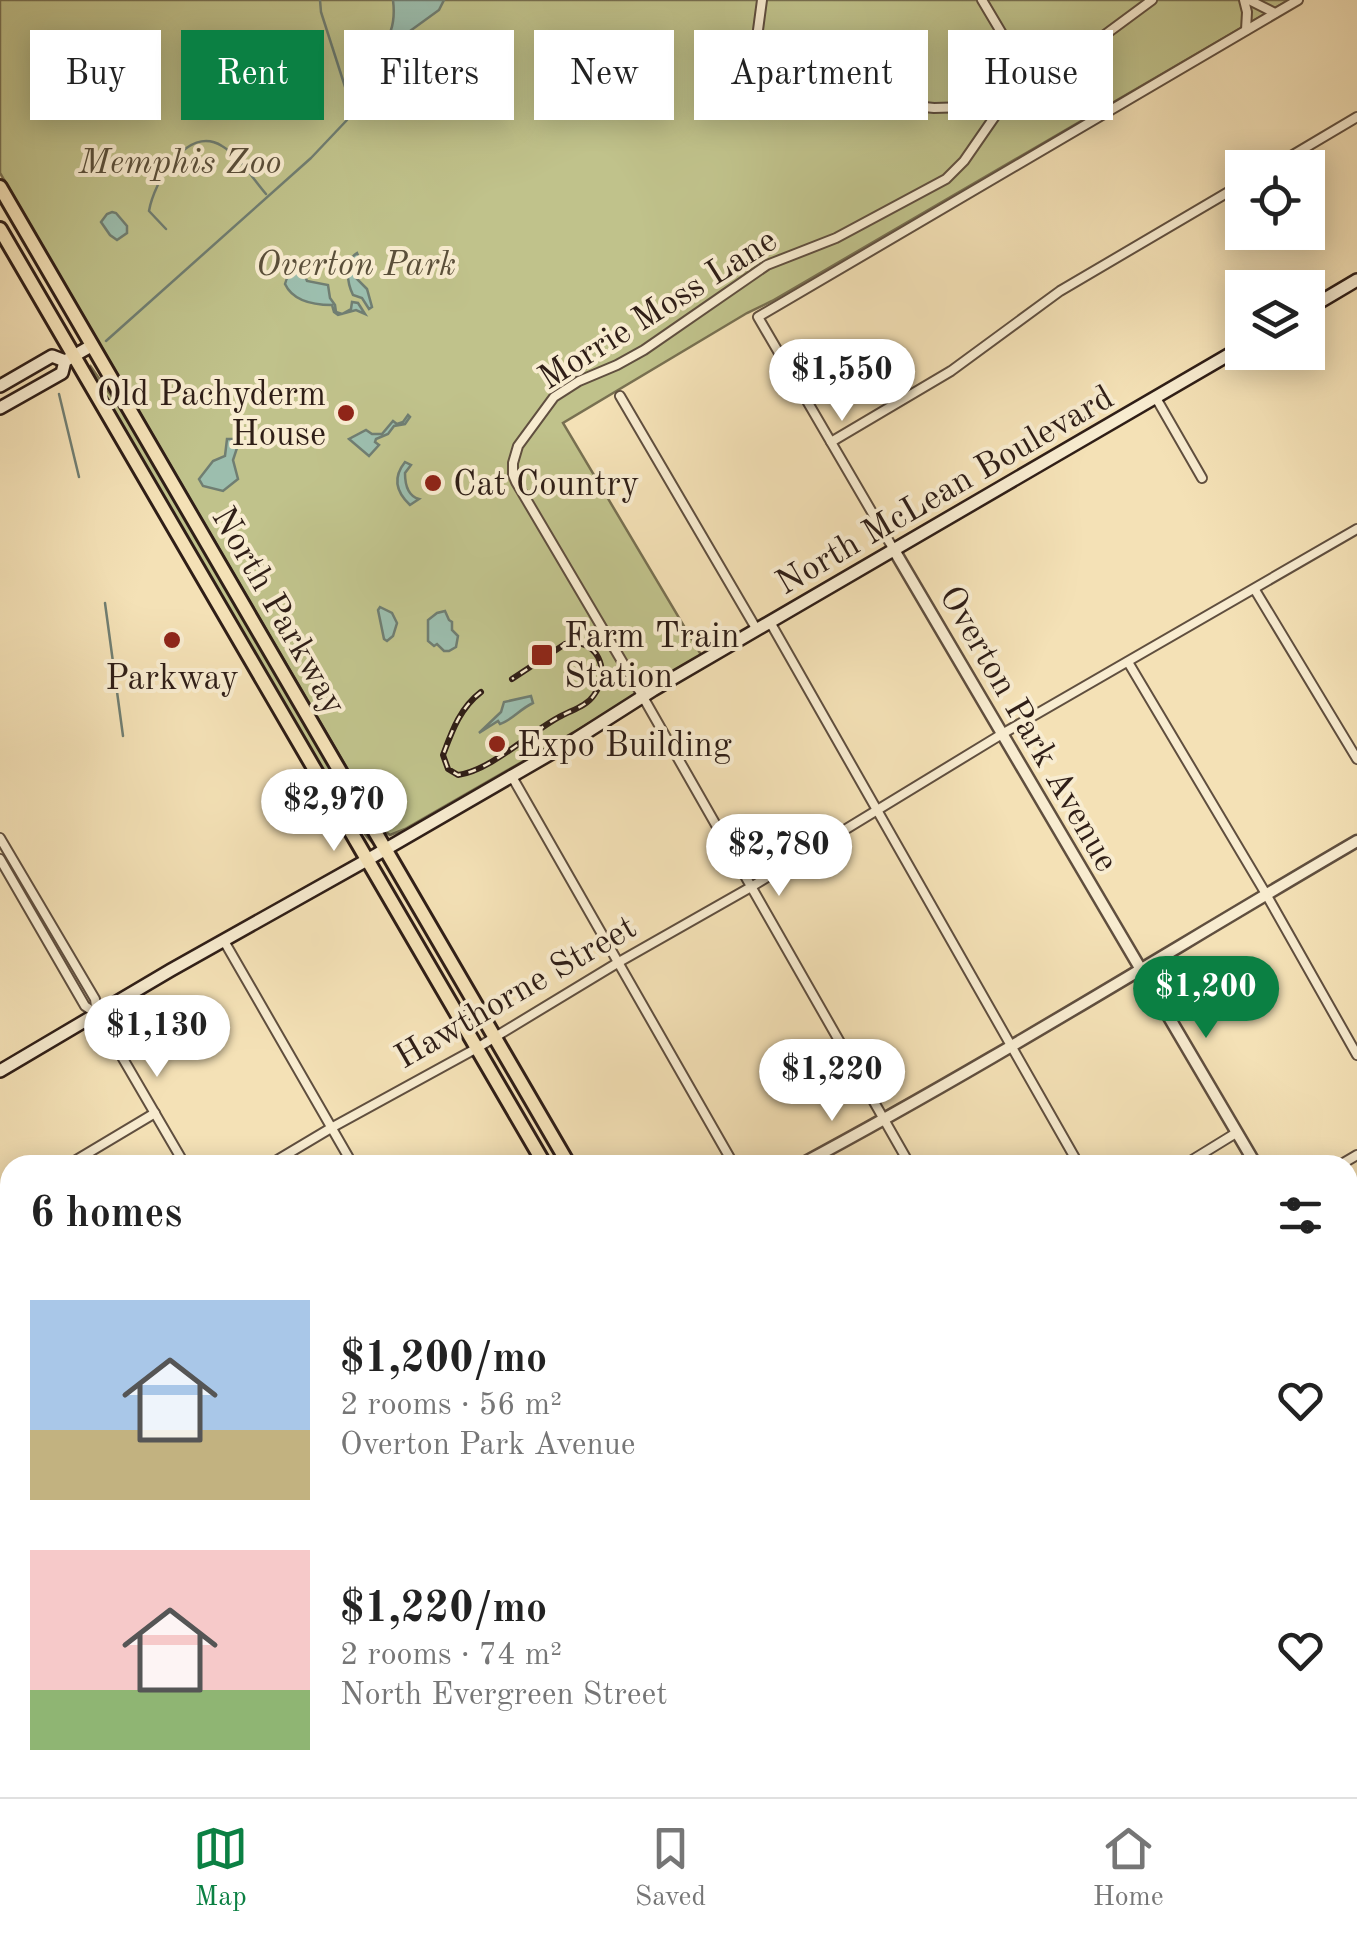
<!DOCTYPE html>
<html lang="en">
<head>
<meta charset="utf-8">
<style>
  :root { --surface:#fff; --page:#f6f6f6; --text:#222; --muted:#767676; --line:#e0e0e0; --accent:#0b8043 }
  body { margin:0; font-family:"Old Standard TT",serif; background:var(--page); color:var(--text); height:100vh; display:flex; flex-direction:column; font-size:38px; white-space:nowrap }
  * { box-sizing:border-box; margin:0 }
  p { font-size:32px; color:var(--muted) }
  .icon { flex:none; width:55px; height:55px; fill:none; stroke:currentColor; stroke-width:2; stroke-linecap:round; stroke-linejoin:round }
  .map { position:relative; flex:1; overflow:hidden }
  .side { position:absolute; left:0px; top:1155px; width:1358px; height:642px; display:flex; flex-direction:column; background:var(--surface); border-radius:30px 30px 0 0; box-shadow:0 5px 25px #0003 }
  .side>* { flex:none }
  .top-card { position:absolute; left:30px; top:30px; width:1298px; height:90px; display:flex; gap:20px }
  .controls { position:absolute; left:1225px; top:150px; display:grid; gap:20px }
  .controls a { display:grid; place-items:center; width:100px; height:100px; border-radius:0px; background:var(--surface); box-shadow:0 5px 25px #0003; font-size:50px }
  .price { position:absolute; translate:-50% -85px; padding:0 22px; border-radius:35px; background:#fff; color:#222; font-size:32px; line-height:65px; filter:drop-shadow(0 2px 5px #0008) }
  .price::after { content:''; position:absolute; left:50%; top:60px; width:30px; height:22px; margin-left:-15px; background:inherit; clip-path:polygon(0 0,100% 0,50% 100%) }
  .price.on { background:var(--accent); color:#fff }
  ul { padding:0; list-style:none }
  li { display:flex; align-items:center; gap:30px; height:250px; padding:0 30px }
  li span { display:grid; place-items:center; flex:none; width:280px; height:200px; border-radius:0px; color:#555 }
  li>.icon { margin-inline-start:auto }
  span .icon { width:120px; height:120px; fill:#fffc; stroke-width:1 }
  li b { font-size:42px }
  h2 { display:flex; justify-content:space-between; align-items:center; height:120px; padding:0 30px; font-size:42px }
  .chip { padding:0 35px; border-radius:0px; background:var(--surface); box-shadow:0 5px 25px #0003; font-size:35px; line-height:90px }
  .chip.on { background:var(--accent); color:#fff }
  .menu { display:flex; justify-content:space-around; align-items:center; height:140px; border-top:2px solid var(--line); background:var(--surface); font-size:28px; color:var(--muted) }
  .menu a { display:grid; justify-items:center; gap:5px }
  .menu .on { color:var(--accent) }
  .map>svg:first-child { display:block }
</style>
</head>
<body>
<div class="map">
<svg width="1357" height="1797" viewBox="0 0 1357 1797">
  <rect width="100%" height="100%" fill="#f4e1b6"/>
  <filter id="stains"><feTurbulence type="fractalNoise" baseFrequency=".002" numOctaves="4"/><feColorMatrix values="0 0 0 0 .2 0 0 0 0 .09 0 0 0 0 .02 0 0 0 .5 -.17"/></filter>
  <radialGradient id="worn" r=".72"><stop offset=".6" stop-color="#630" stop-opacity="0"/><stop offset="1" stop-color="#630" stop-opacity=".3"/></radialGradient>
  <g fill="#c0c28b" stroke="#787051" stroke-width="2.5">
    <polygon points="0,0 1289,0 772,301 747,313 563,423 703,658 405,829 390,835 383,830 0,173"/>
    <path d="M 91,367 L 127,418 L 374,840 L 372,842 C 359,830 348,808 336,792 L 90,371 Z"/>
    <polygon points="647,1788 689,1788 704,1797 662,1797"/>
  </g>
  <g fill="#9cbeae" stroke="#707e72" stroke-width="2.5">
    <path d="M 393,0 L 444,0 L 439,10 L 410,31 L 395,67 L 383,83 L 377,84 L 372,80 L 370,67 C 385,42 397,32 393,0 Z"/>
    <polygon points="112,212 116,213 127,226 127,233 117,240 110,235 101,222 107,214"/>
    <path d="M 357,253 L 362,265 L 356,278 L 367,289 L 372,307 L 369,309 L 362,298 L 353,295 C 347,283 344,261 357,253 Z"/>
    <path d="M 301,267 L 307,268 L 305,276 L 307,281 L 328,285 L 330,298 L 335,305 L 336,312 L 342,314 L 351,309 L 352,302 L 358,303 L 365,314 L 356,310 L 338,315 L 334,312 L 332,305 C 314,305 293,301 285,284 C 287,274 294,272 301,267 Z"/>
    <polygon points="408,415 410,417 405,424 394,426 388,434 376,439 375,442 379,445 369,456 349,439 366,430 372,434 382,434 393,421 397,424 403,422"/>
    <polygon points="227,439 233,439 238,445 233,460 238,479 223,491 203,486 199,479 213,461 225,456"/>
    <path d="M 405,462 L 411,465 L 405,473 C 405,484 408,496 419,499 L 410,505 C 395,491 393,477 405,462 Z"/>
    <polygon points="380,607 392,613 397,623 393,636 387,641 384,639 378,610"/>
    <polygon points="445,611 449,620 452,622 452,630 458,636 456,647 449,651 444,651 437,644 434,646 428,641 428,620 437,613"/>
    <path d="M 531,696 L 533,703 C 520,709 512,720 500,724 L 498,721 L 479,733 L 501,712 L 504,702 Z"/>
  </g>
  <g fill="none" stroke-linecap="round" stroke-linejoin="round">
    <g stroke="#707e72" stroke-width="2.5">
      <path d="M 166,229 L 149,211 C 154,182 187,124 222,146 C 239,156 253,179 266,194"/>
      <polyline points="106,341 311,158 347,120 348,96 321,12 320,0"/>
      <polyline points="59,394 79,477"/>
      <polyline points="105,603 123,736"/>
      <polyline points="366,1788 371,1797"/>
    </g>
    <g stroke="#604f3f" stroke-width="12">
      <g id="minor">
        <polyline points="762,0 756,45 745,80 748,90 755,97 809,95 934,108 1002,106"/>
        <polyline points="982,0 1004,37 1005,85 1002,106"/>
        <polyline points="1244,0 1247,12 1246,30"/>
        <polyline points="1249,0 1275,13"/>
        <polyline points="1271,168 1357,117"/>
        <polyline points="620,396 757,630"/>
        <polyline points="1156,398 1202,478"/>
        <polyline points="831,442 951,371 1060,291 1242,184"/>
        <polyline points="894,550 758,317 1298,0"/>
        <polyline points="1255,590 1357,759"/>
        <polyline points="770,622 1079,1165"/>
        <polyline points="1128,662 1266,894 1357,1055"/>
        <polyline points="511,775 734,1165"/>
        <polyline points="0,838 95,999 97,1014 185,1165"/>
        <polyline points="0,859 85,1006 97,1014"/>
        <polyline points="224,941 353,1165"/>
        <polyline points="68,1165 155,1113"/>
        <polyline points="269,1165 331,1128 477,1048 619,962 751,887 1002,734 1357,529"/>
        <polyline points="910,1165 643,697 516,482 513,475 513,463 518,446 554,397 579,381 617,365 644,350 767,265 836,238 946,179 964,161 1002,106 1060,68 1152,0"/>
        <polyline points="1184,1165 1236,1133"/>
        <polyline points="1340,1165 1357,1155"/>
        <polyline points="0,1205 10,1199"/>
        <polyline points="0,1323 10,1317"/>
        <polyline points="0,1337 10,1347"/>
        <polyline points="0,1374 10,1380"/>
        <polyline points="0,1477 10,1472"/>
        <polyline points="1348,1538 1357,1532"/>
        <polyline points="1348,1715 1357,1710"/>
        <polyline points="0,1783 10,1777"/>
        <polyline points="548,1788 557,1797"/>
        <polyline points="1094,1788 1100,1797"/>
        <polyline points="1246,1788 1252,1797"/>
        <polyline points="225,1797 241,1788"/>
        <polyline points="493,1797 510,1788"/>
        <polyline points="1204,1797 1221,1788"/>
      </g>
    </g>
    <g stroke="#604f3f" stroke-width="15">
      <g id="tertiary">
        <polyline points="894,550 1256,1165"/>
        <path d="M 800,1165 C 989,1064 1172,949 1357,841"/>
        <polyline points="1348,1314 1357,1329"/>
        <polyline points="0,1632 10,1626"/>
      </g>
    </g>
    <g stroke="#2f1e17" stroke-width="16">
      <g id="secondary">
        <polyline points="1308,309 1357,280"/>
        <polyline points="0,386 52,356 65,361"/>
        <polyline points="0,408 62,373 65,361 91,346"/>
        <polyline points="0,1071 171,970 367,860 576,739 653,690 1242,347"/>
      </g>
    </g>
    <g stroke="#2f1e17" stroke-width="18">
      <g id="primary">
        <polyline points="0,187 569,1165"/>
        <polyline points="0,229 545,1165"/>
        <polyline points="904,1788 909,1797"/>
        <polyline points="929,1788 935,1797"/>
      </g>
    </g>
    <use href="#minor" stroke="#f8ecd0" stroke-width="8"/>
    <use href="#tertiary" stroke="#f8ecd0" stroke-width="10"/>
    <use href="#secondary" stroke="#f8ecd0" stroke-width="11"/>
    <use href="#primary" stroke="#f4e1b6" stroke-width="12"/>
    <g stroke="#2f1e17" stroke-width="6">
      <path id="rail" d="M 481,692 C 460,708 452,731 443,755 L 448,769 L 458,775 C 492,770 530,732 561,716 C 572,710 587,706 594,695 C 612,671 597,636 565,644 L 512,679"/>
    </g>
    <use href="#rail" stroke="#f8ecd0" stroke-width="2.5" stroke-dasharray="8" stroke-linecap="butt"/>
  </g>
  <g fill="#8f2418" stroke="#f8ecd0" stroke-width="4">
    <circle cx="346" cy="413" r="10"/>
    <circle cx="433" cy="483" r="10"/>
    <circle cx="172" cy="640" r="10"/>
    <rect x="530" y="643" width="24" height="24" rx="5"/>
    <circle cx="497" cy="744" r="10"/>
  </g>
  <g text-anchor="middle" stroke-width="8" stroke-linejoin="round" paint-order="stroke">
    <g font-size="35" font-style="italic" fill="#5a4f3a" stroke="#f8ecd0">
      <text x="180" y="173">Memphis Zoo</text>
      <text x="356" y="275">Overton Park</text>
    </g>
    <g font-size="35" fill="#2f1e17" stroke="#f8ecd0">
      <text transform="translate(657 308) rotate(-32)" y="12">Morrie Moss Lane</text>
      <text transform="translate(944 489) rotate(-30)" y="12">North McLean Boulevard</text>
      <text transform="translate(280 610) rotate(60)" y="12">North Parkway</text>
      <text transform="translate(1030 728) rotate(60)" y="12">Overton Park Avenue</text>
      <text transform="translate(515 991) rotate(-30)" y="12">Hawthorne Street</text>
    </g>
    <g font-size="35" fill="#2f1e17" stroke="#f8ecd0" text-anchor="start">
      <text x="326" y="405" text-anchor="end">Old Pachyderm<tspan x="326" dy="40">House</tspan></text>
      <text x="453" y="495">Cat Country</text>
      <text x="564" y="647">Farm Train<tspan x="564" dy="40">Station</tspan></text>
      <text x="172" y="689" text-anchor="middle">Parkway</text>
      <text x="517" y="756">Expo Building</text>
    </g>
  </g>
  <rect width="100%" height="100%" filter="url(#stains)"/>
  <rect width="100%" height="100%" fill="url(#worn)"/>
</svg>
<div class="controls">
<a><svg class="icon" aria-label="locate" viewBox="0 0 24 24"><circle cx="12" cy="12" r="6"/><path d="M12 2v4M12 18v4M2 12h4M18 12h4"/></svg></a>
<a><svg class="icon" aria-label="layers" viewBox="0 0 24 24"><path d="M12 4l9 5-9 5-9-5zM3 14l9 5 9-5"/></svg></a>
</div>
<b class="price" style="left:842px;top:424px">$1,550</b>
<b class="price" style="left:334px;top:854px">$2,970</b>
<b class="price" style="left:779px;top:899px">$2,780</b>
<b class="price on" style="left:1206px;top:1041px">$1,200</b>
<b class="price" style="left:157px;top:1080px">$1,130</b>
<b class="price" style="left:832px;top:1124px">$1,220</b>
<div class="top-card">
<a class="chip">Buy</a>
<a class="chip on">Rent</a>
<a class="chip">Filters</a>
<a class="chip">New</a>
<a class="chip">Apartment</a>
<a class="chip">House</a>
</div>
<section class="side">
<h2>6 homes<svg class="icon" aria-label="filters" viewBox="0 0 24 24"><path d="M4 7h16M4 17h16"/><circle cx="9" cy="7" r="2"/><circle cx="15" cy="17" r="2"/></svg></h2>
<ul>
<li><span style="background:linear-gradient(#a9c7e8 65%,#c2b280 0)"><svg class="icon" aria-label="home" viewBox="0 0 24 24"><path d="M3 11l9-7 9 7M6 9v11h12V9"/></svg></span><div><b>$1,200/mo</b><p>2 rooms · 56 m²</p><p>Overton Park Avenue</p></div><svg class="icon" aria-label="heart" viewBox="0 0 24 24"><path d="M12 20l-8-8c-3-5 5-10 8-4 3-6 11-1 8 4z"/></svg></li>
<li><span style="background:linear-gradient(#f6c9c9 70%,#8fb573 0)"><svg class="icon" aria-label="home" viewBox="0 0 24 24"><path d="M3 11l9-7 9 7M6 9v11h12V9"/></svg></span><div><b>$1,220/mo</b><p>2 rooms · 74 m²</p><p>North Evergreen Street</p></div><svg class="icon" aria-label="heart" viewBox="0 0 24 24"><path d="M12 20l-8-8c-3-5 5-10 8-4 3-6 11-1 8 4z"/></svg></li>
</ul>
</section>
</div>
<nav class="menu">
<a class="on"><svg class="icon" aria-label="map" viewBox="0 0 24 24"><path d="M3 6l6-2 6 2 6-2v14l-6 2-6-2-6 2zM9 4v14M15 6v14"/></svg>Map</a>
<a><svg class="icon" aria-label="saved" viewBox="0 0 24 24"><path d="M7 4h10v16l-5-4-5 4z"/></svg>Saved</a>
<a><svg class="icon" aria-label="home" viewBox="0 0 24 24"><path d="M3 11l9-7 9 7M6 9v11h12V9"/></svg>Home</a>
</nav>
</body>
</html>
